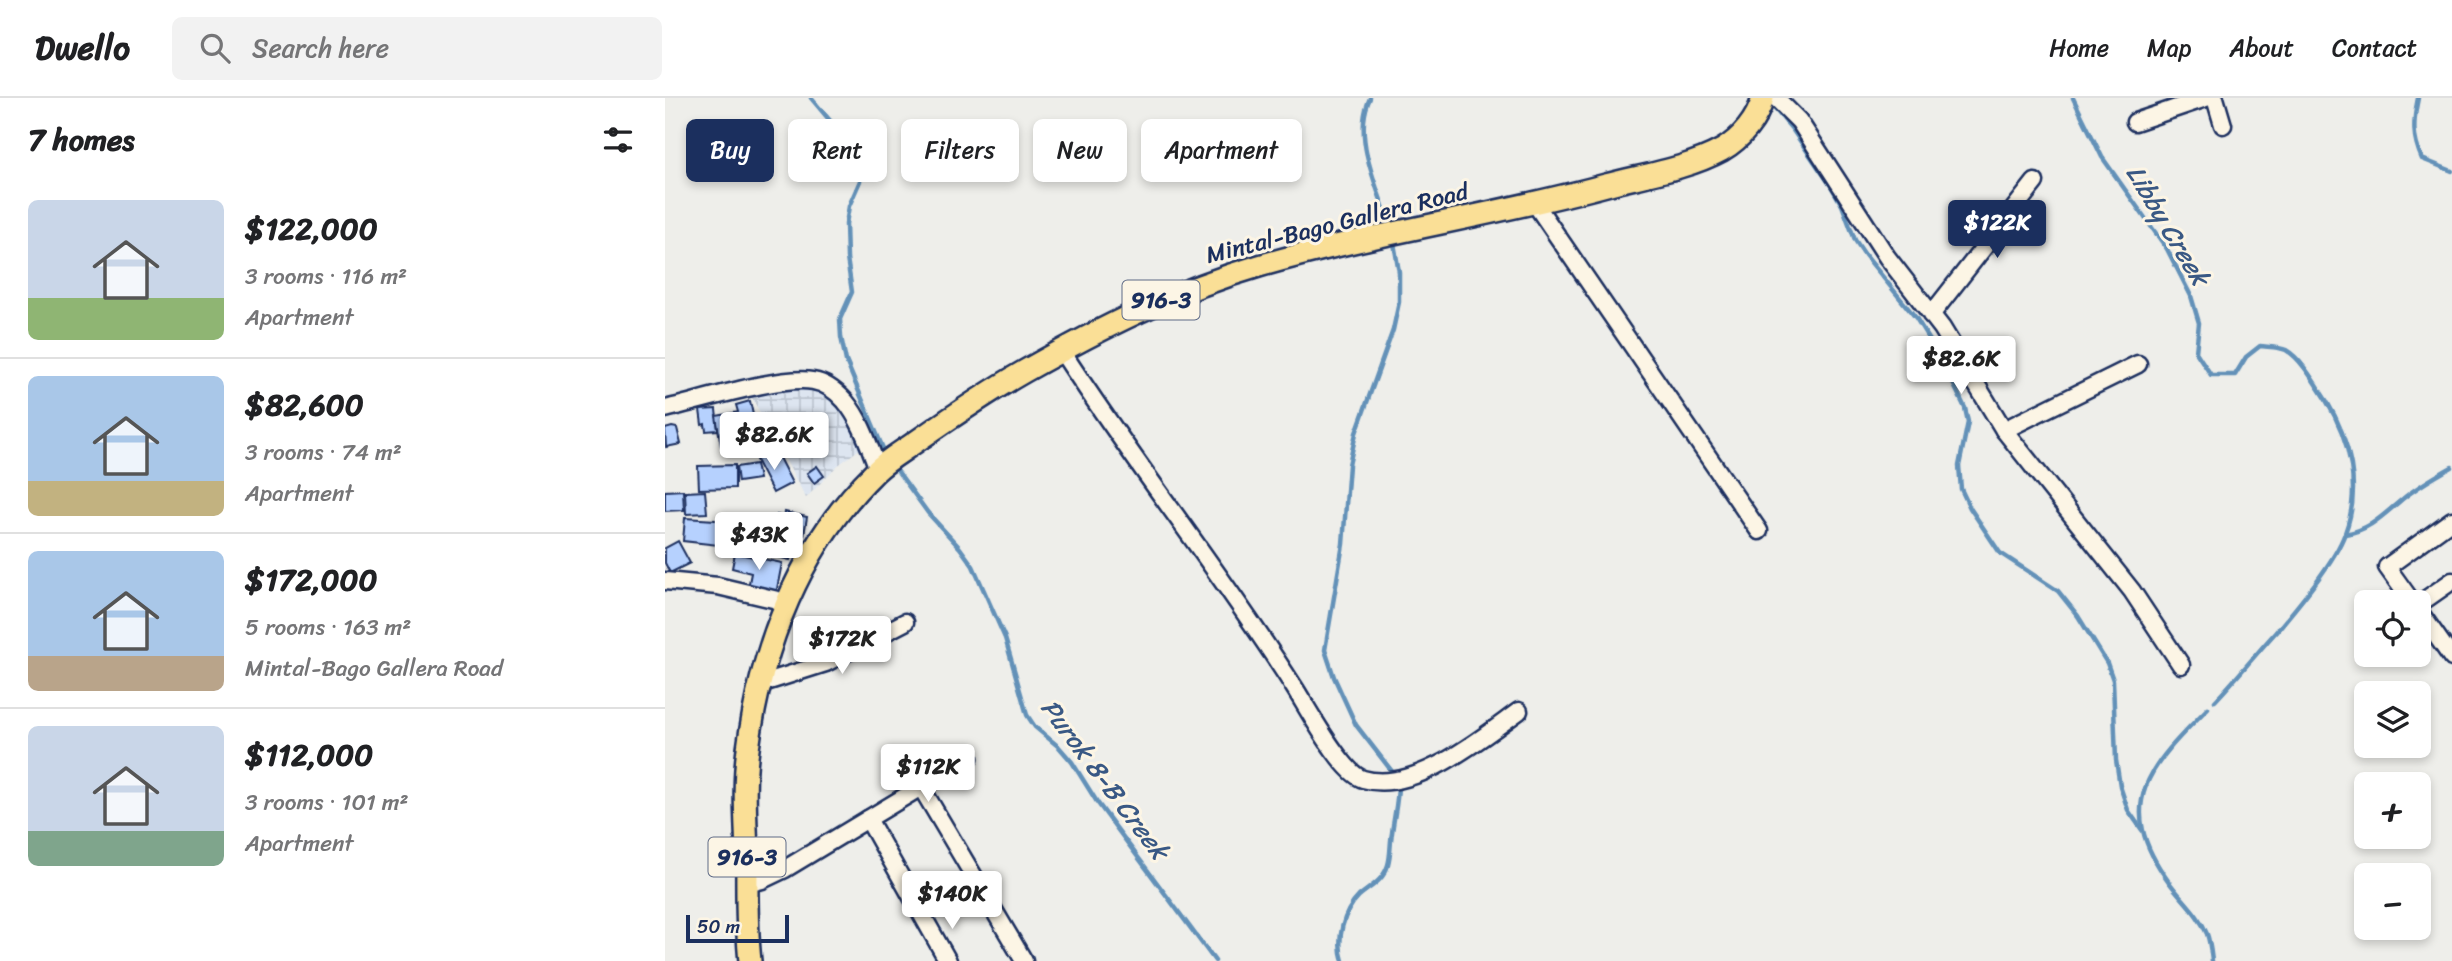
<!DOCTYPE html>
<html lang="en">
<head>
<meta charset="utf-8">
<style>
  :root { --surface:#fff; --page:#f2f2f2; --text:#202124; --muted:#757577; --line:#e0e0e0; --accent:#1b2f5e }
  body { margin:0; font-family:Sriracha,sans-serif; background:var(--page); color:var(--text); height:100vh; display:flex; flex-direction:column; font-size:26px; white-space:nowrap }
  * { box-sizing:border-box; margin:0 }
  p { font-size:23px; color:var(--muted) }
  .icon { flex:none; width:38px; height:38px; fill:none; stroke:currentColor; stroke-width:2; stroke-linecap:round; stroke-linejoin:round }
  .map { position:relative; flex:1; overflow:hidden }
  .side { display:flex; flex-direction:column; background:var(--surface); width:665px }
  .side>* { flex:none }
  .top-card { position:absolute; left:21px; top:21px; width:665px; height:63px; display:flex; gap:14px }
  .controls { position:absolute; left:1689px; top:492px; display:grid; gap:14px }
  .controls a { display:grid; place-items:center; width:77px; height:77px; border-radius:10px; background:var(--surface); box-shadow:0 4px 10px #0003; font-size:35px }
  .scale { position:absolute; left:21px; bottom:18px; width:103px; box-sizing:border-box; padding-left:7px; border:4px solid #1b2f5e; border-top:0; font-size:19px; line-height:24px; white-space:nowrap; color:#1b2f5e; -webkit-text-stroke:5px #fcf5e5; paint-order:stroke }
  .price { position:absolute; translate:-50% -60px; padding:0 16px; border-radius:7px; background:#fff; color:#222; font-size:23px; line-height:46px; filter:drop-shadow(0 2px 4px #0008) }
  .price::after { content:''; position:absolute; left:50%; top:42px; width:21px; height:16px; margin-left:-10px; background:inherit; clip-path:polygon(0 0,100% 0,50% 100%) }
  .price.selected { background:var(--accent); color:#fff }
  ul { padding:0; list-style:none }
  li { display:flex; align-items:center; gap:21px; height:175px; padding:0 28px }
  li+li { border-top:2px solid var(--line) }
  li span { display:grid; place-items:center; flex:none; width:196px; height:140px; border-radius:10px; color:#555 }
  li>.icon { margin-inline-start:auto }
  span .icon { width:84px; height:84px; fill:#fffc; stroke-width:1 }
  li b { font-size:30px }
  h2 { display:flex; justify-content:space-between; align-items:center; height:84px; padding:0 28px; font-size:30px }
  .pill { padding:0 24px; border-radius:10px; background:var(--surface); box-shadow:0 4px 10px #0003; font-size:24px; line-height:63px }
  .pill.selected { background:var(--accent); color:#fff }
  header { display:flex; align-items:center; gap:42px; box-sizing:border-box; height:98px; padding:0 35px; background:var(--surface); border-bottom:2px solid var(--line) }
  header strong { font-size:33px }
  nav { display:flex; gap:38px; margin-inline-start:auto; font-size:24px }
  .search { width:490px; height:63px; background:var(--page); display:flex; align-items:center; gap:18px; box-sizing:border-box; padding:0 24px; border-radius:10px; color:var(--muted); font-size:26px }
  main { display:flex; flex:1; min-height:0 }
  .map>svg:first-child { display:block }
</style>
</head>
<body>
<header>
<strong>Dwello</strong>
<div class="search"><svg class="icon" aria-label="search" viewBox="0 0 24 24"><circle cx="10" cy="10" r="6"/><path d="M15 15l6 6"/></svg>Search here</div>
<nav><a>Home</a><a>Map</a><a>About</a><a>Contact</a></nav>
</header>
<main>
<section class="side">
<h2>7 homes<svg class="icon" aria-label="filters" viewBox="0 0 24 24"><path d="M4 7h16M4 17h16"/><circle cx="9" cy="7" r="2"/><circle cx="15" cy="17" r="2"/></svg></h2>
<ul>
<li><span style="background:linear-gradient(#c9d6e8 70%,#8fb573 0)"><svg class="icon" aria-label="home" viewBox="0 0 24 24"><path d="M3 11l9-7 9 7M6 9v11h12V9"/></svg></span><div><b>$122,000</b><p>3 rooms · 116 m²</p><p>Apartment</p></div></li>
<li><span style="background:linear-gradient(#a9c7e8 75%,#c2b280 0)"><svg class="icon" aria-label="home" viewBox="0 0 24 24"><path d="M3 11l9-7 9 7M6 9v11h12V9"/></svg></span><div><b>$82,600</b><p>3 rooms · 74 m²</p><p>Apartment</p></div></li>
<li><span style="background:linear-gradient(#a9c7e8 75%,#b9a48a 0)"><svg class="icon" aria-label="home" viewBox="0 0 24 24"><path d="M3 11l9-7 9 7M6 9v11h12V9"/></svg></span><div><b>$172,000</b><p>5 rooms · 163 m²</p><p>Mintal-Bago Gallera Road</p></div></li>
<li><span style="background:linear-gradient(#c9d6e8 75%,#7fa58c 0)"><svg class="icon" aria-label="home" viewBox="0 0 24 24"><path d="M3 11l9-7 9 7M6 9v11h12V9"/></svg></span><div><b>$112,000</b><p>3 rooms · 101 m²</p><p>Apartment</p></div></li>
</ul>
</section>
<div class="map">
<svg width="1787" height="863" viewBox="0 0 1787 863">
  <defs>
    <pattern id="industrial-grid" width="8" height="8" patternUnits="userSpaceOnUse" patternTransform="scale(1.75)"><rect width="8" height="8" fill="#dde5f0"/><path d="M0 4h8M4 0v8" fill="none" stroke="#bdc5d0"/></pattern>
  </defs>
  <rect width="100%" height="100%" fill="#eeeeea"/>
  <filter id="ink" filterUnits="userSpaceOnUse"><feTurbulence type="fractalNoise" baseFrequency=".0143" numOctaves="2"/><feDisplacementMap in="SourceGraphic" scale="14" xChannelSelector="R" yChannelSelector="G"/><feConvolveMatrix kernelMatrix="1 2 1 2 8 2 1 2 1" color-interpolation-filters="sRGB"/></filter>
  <g filter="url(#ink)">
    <polygon fill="url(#industrial-grid)" points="119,290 151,291 163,298 174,309 196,350 172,368 141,400 86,298"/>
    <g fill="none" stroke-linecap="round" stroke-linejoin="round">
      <g stroke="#6391b8" stroke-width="4.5">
        <polyline points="146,0 167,25 184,38 198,54 200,64 198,76 184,108 181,126 182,160 187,194 175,221 176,239 181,263 219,353"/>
        <path d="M 705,0 C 687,38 712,87 723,123"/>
        <path d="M 1408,0 L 1437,59 L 1502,151 L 1526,198 L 1534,225 L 1531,254 L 1546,277 L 1570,277 L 1581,259 L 1595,248 C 1603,249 1615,249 1621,252 C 1637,261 1651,287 1661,302 C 1685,342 1697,390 1680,435 C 1670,464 1631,510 1610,535 C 1590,557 1571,581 1550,603"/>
        <path d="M 1753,0 C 1748,24 1747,39 1757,61 L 1787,73"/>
        <polyline points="1109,10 1127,31 1166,88 1177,107 1190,142 1200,157 1251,220 1278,264 1300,310 1303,324 1294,368 1296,391 1305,410 1335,455 1393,493 1413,518 1442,565 1448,582 1451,662 1455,688 1463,712 1477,732"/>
        <polyline points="231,371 263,415 295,450 308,468 340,540 362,617 370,629 394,649 407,664 432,704 550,863"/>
        <path d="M 1680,436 C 1706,432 1720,415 1740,399 C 1755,387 1771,378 1787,369"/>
        <path d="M 1543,610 C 1485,668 1447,706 1504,784 C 1517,802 1534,816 1542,836 C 1545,844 1546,855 1547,863"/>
        <polyline points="729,676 691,627 669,579 660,552 678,446 684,367 691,335 728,232 734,204 734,174 729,145"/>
        <path d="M 678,863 C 671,841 678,814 694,798 C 706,788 718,783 723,767 C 726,757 725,745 727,735 C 729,718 733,703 733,686"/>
      </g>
    </g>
    <g fill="#b6d1fe" stroke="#1b2f5e" stroke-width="2">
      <polygon points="85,303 90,326 72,330 69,315 73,314 71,307"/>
      <polygon points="51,311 53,332 41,333 40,326 37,327 35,312"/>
      <polygon points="69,315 74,345 56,348 51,318"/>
      <polygon points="7,329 12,330 16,346 1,349 0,331"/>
      <polygon points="110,352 127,385 108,395 91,362"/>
      <polygon points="91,366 94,381 73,384 71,369"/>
      <polygon points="70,367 70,390 34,391 33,368"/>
      <polygon points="152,368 159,378 149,385 142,375"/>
      <polygon points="18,392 19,412 0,413 0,393"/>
      <polygon points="40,393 42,415 21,416 20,394"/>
      <polygon points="120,414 142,419 139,437 109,430 112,417 119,419"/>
      <polygon points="20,420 65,423 62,448 18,443"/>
      <polygon points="99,429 135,437 133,451 128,450 125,462 96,455 98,446 95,445"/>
      <polygon points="13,443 25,465 5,475 0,465 0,450"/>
      <polygon points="70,455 117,465 111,496 83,490 86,475 67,470"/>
    </g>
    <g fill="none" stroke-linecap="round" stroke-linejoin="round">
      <g stroke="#1b2f5e" stroke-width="21">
        <g id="minor">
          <polyline points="1111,0 1134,23 1222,159 1277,230 1339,332 1467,493 1516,567"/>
          <polyline points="1550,0 1558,27"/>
          <polyline points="1470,24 1541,0"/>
          <polyline points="869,104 1094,433"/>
          <polyline points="1266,217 1370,84"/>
          <path d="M 396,252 C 470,367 556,474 629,589 C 642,609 677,675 698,681 C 749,696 815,641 854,613"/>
          <path d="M 0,311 C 35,303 116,277 148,283 C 160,285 172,294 180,303 C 196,322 204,348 213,371"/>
          <polyline points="1339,332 1473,266"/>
          <polyline points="0,483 53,488 121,504"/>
          <polyline points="1747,504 1722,469 1787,422"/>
          <polyline points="1754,506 1787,483"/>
          <polyline points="1754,513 1787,560"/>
          <polyline points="95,586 161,565 240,524"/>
          <polyline points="256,689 359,863"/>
          <polyline points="203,721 283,863"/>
          <polyline points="82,786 97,782 120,771 304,660"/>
        </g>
      </g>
      <g stroke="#1b2f5e" stroke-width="26">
        <path id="major" d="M 85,863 C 81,828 82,792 82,757 C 81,722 78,686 83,651 C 96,549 135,447 210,374 C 222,362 238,353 252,343 C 288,318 323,294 360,273 C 436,230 511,192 594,168 C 708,135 827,118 941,87 C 979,77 1022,71 1057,52 C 1076,41 1092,22 1098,0"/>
      </g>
      <use href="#minor" stroke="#fcf5e5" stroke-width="16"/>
      <use href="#major" stroke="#fadf96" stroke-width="21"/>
    </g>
  </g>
  <g text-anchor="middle" stroke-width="6" stroke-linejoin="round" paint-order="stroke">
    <g fill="#fcf5e5" stroke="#5e6a86" stroke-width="2">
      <rect x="457.5" y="182.5" width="77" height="39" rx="5"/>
      <rect x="43.5" y="739.5" width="77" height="39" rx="5"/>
    </g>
    <g font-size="23" font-weight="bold" fill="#1b2f5e">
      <text x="496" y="210">916-3</text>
      <text x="82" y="767">916-3</text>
    </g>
    <g font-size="24" fill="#1b2f5e" stroke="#fcf5e5">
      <text transform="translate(672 125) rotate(-14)" y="8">Mintal-Bago Gallera Road</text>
    </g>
    <g font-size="26" font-style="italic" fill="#395884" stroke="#fcf5e5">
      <text transform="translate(1503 127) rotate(59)" y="9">Libby Creek</text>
      <text transform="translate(440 681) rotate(53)" y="9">Purok 8-B Creek</text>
    </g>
  </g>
</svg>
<div class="controls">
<a><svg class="icon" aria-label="locate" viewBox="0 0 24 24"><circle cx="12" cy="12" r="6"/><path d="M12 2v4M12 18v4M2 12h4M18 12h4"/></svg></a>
<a><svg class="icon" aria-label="layers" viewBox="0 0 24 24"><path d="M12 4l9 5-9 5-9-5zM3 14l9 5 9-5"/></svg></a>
<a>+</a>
<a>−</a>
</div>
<div class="scale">50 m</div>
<b class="price selected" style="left:1332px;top:162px">$122K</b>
<b class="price" style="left:1296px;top:298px">$82.6K</b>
<b class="price" style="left:109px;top:374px">$82.6K</b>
<b class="price" style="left:94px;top:474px">$43K</b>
<b class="price" style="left:177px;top:578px">$172K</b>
<b class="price" style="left:263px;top:706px">$112K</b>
<b class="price" style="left:287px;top:833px">$140K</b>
<div class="top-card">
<a class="pill selected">Buy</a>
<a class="pill">Rent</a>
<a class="pill">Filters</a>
<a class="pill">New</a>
<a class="pill">Apartment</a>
</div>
</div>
</main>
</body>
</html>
